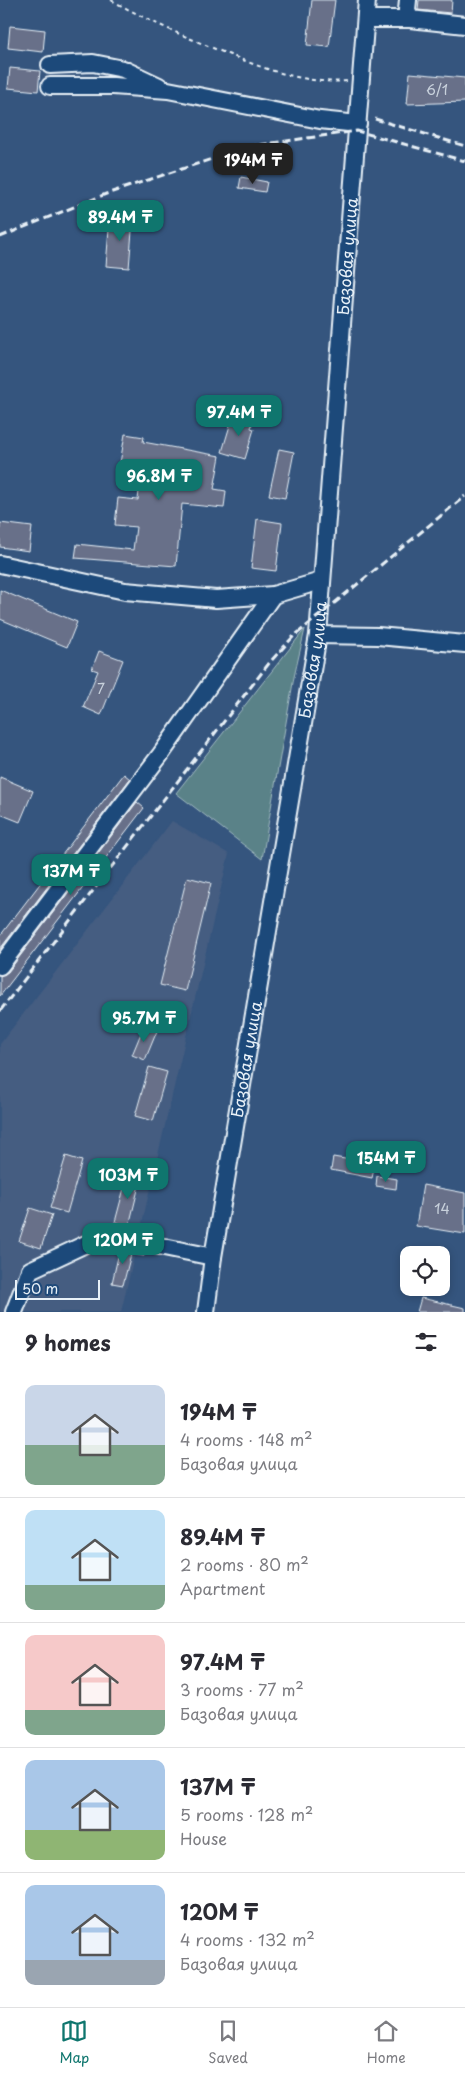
<!DOCTYPE html>
<html lang="en">
<head>
<meta charset="utf-8">
<style>
  :root { --surface:#fff; --page:#f7f7f7; --text:#2b2b33; --muted:#7c7c81; --line:#e1e1e2; --accent:#0f766e }
  body { margin:0; font-family:"Playpen Sans",sans-serif; background:var(--page); color:var(--text); height:100vh; display:flex; flex-direction:column; font-size:19px; white-space:nowrap }
  * { box-sizing:border-box; margin:0 }
  p { font-size:16px; color:var(--muted) }
  .icon { flex:none; width:28px; height:28px; fill:none; stroke:currentColor; stroke-width:2; stroke-linecap:round; stroke-linejoin:round }
  .map { position:relative; height:1312px; overflow:hidden }
  .panel { display:flex; flex-direction:column; background:var(--surface); flex:1 }
  .panel>* { flex:none }
  .controls { position:absolute; left:400px; top:1246px; display:grid; gap:10px }
  .controls a { display:grid; place-items:center; width:50px; height:50px; border-radius:10px; background:var(--surface); box-shadow:0 2px 8px #0003; font-size:25px }
  .scale { position:absolute; left:15px; bottom:12px; width:85px; box-sizing:border-box; padding-left:5px; border:2px solid #e8f1f8; border-top:0; font-size:14px; line-height:18px; white-space:nowrap; color:#e8f1f8; -webkit-text-stroke:4px #1f4a7a; paint-order:stroke }
  .price { position:absolute; translate:-50% -42px; padding:0 11px; border-radius:10px; background:var(--accent); color:#fff; font-size:16px; line-height:32px; filter:drop-shadow(0 1px 2px #0008) }
  .price::after { content:''; position:absolute; left:50%; top:30px; width:15px; height:11px; margin-left:-8px; background:inherit; clip-path:polygon(0 0,100% 0,50% 100%) }
  .price.on { background:#222; color:#fff }
  ul { padding:0; list-style:none }
  li { display:flex; align-items:center; gap:15px; height:125px; padding:0 25px }
  li+li { border-top:1px solid var(--line) }
  li span { display:grid; place-items:center; flex:none; width:140px; height:100px; border-radius:10px; color:#555 }
  li>.icon { margin-inline-start:auto }
  span .icon { width:60px; height:60px; fill:#fffc; stroke-width:1 }
  li b { font-size:21px }
  h2 { display:flex; justify-content:space-between; align-items:center; height:60px; padding:0 25px; font-size:21px }
  .tab-bar { display:flex; justify-content:space-around; align-items:center; height:70px; border-top:1px solid var(--line); background:var(--surface); font-size:14px; color:var(--muted) }
  .tab-bar a { display:grid; justify-items:center; gap:2px }
  .tab-bar .on { color:var(--accent) }
  .map>svg:first-child { display:block }
</style>
</head>
<body>
<div class="map">
<svg width="465" height="1312" viewBox="0 0 465 1312">
  <rect width="100%" height="100%" fill="#35557e"/>
  <filter id="ink" filterUnits="userSpaceOnUse"><feTurbulence type="fractalNoise" baseFrequency=".02" numOctaves="2"/><feDisplacementMap in="SourceGraphic" scale="10" xChannelSelector="R" yChannelSelector="G"/><feConvolveMatrix kernelMatrix="1 2 1 2 8 2 1 2 1" color-interpolation-filters="sRGB"/></filter>
  <g filter="url(#ink)">
    <polygon fill="#445d81" points="172,821 229,854 121,1312 0,1312 0,1044"/>
    <polygon fill="#5a8288" stroke="#a1bac0" points="305,629 294,677 262,859 176,793"/>
    <g fill="#687089" stroke="#e8f1f8">
      <polygon points="312,0 335,0 329,47 307,45"/>
      <polygon points="419,0 452,0 451,13 418,10"/>
      <polygon points="10,26 45,30 43,52 8,48"/>
      <polygon points="10,68 40,71 38,91 8,88"/>
      <polygon points="410,73 465,78 465,102 407,104"/>
      <polygon points="241,177 267,182 265,192 239,188"/>
      <polygon points="110,217 133,219 129,268 106,266"/>
      <polygon points="242,413 254,416 251,428 254,429 245,459 222,452 231,422 238,424"/>
      <polygon points="125,434 144,437 143,442 220,456 214,489 226,491 224,508 182,504 176,566 75,558 77,544 133,550 136,527 115,525 118,498 138,500 141,472 119,469"/>
      <polygon points="279,449 294,452 285,498 269,495"/>
      <polygon points="257,519 282,523 276,571 251,568"/>
      <polygon points="0,523 32,527 29,551 0,547"/>
      <polygon points="0,590 77,622 67,647 0,619"/>
      <polygon points="99,651 123,660 101,715 83,707 98,671 92,669"/>
      <polygon points="124,774 130,779 0,949 0,936"/>
      <polygon points="0,777 33,791 20,822 0,814"/>
      <polygon points="137,802 144,808 0,996 0,976 8,972"/>
      <polygon points="187,877 211,883 185,991 160,985"/>
      <polygon points="144,1026 157,1031 145,1060 132,1055"/>
      <polygon points="149,1067 167,1072 153,1121 135,1116"/>
      <polygon points="66,1156 82,1161 67,1213 50,1208"/>
      <polygon points="333,1157 375,1164 372,1178 331,1170"/>
      <polygon points="128,1173 141,1177 129,1226 115,1222"/>
      <polygon points="377,1176 397,1179 396,1189 376,1186"/>
      <polygon points="423,1185 465,1193 465,1234 416,1226"/>
      <polygon points="30,1208 52,1215 41,1248 19,1241"/>
      <polygon points="120,1248 145,1253 144,1256 131,1254 123,1285 112,1283"/>
      <polygon points="421,1298 465,1308 465,1312 417,1312"/>
    </g>
    <g fill="none" stroke-linecap="round" stroke-linejoin="round">
      <g stroke="#e8f1f8" stroke-width="20">
        <g id="minor">
          <polyline points="408,0 407,10 410,19 465,25"/>
          <polyline points="366,19 410,19"/>
          <polyline points="50,65 93,63 123,69 159,86"/>
          <polyline points="50,86 113,86 168,90 320,120 358,124"/>
          <polyline points="0,564 125,591 216,599 273,595 321,581"/>
          <polyline points="318,635 378,636 465,644"/>
          <polyline points="0,966 161,754 273,595"/>
          <polyline points="14,1312 30,1270 105,1235 213,1257"/>
          <path id="s1" d="M 206,1312 L 213,1257 L 318,635 L 367,0"/>
        </g>
      </g>
      <path stroke="#e8f1f8" stroke-width="2" stroke-dasharray="4 4" stroke-linecap="butt" d="M 111,0 C 143,18 174,32 208,46 C 252,64 300,85 347,81"/>
      <use href="#minor" stroke="#1f4a7a" stroke-width="16"/>
      <g stroke="#e8f1f8" stroke-width="3" stroke-dasharray="8 4" stroke-linecap="butt">
        <polyline points="375,119 465,146"/>
        <polyline points="0,237 106,194 251,146 357,131 465,161"/>
        <polyline points="0,1011 270,662 293,637 465,496"/>
      </g>
    </g>
  </g>
  <g text-anchor="middle" stroke-width="5" stroke-linejoin="round" paint-order="stroke">
    <g font-size="14" fill="#c8d1dc">
      <text x="437" y="95">6/1</text>
      <text x="101" y="694">7</text>
      <text x="442" y="1214">14</text>
    </g>
    <g font-size="16" fill="#e8f1f8" stroke="#1f4a7a">
      <text dy="6" stroke="none"><textPath href="#s1" startOffset="1066">Базовая улица</textPath></text>
      <text dy="6" stroke="none"><textPath href="#s1" startOffset="661">Базовая улица</textPath></text>
      <text dy="6" stroke="none"><textPath href="#s1" startOffset="256">Базовая улица</textPath></text>
    </g>
  </g>
</svg>
<div class="controls">
<a><svg class="icon" aria-label="locate" viewBox="0 0 24 24"><circle cx="12" cy="12" r="6"/><path d="M12 2v4M12 18v4M2 12h4M18 12h4"/></svg></a>
</div>
<div class="scale">50 m</div>
<b class="price on" style="left:253px;top:185px">194M ₸</b>
<b class="price" style="left:120px;top:242px">89.4M ₸</b>
<b class="price" style="left:239px;top:437px">97.4M ₸</b>
<b class="price" style="left:159px;top:501px">96.8M ₸</b>
<b class="price" style="left:71px;top:896px">137M ₸</b>
<b class="price" style="left:144px;top:1043px">95.7M ₸</b>
<b class="price" style="left:386px;top:1183px">154M ₸</b>
<b class="price" style="left:128px;top:1200px">103M ₸</b>
<b class="price" style="left:123px;top:1265px">120M ₸</b>
</div>
<section class="panel">
<h2>9 homes<svg class="icon" aria-label="filters" viewBox="0 0 24 24"><path d="M4 7h16M4 17h16"/><circle cx="9" cy="7" r="2"/><circle cx="15" cy="17" r="2"/></svg></h2>
<ul>
<li><span style="background:linear-gradient(#c9d6e8 60%,#7fa58c 0)"><svg class="icon" aria-label="home" viewBox="0 0 24 24"><path d="M3 11l9-7 9 7M6 9v11h12V9"/></svg></span><div><b>194M ₸</b><p>4 rooms · 148 m²</p><p>Базовая улица</p></div></li>
<li><span style="background:linear-gradient(#bfe0f5 75%,#7fa58c 0)"><svg class="icon" aria-label="home" viewBox="0 0 24 24"><path d="M3 11l9-7 9 7M6 9v11h12V9"/></svg></span><div><b>89.4M ₸</b><p>2 rooms · 80 m²</p><p>Apartment</p></div></li>
<li><span style="background:linear-gradient(#f6c9c9 75%,#7fa58c 0)"><svg class="icon" aria-label="home" viewBox="0 0 24 24"><path d="M3 11l9-7 9 7M6 9v11h12V9"/></svg></span><div><b>97.4M ₸</b><p>3 rooms · 77 m²</p><p>Базовая улица</p></div></li>
<li><span style="background:linear-gradient(#a9c7e8 70%,#8fb573 0)"><svg class="icon" aria-label="home" viewBox="0 0 24 24"><path d="M3 11l9-7 9 7M6 9v11h12V9"/></svg></span><div><b>137M ₸</b><p>5 rooms · 128 m²</p><p>House</p></div></li>
<li><span style="background:linear-gradient(#a9c7e8 75%,#9aa5b1 0)"><svg class="icon" aria-label="home" viewBox="0 0 24 24"><path d="M3 11l9-7 9 7M6 9v11h12V9"/></svg></span><div><b>120M ₸</b><p>4 rooms · 132 m²</p><p>Базовая улица</p></div></li>
</ul>
</section>
<nav class="tab-bar">
<a class="on"><svg class="icon" aria-label="map" viewBox="0 0 24 24"><path d="M3 6l6-2 6 2 6-2v14l-6 2-6-2-6 2zM9 4v14M15 6v14"/></svg>Map</a>
<a><svg class="icon" aria-label="saved" viewBox="0 0 24 24"><path d="M7 4h10v16l-5-4-5 4z"/></svg>Saved</a>
<a><svg class="icon" aria-label="home" viewBox="0 0 24 24"><path d="M3 11l9-7 9 7M6 9v11h12V9"/></svg>Home</a>
</nav>
</body>
</html>
